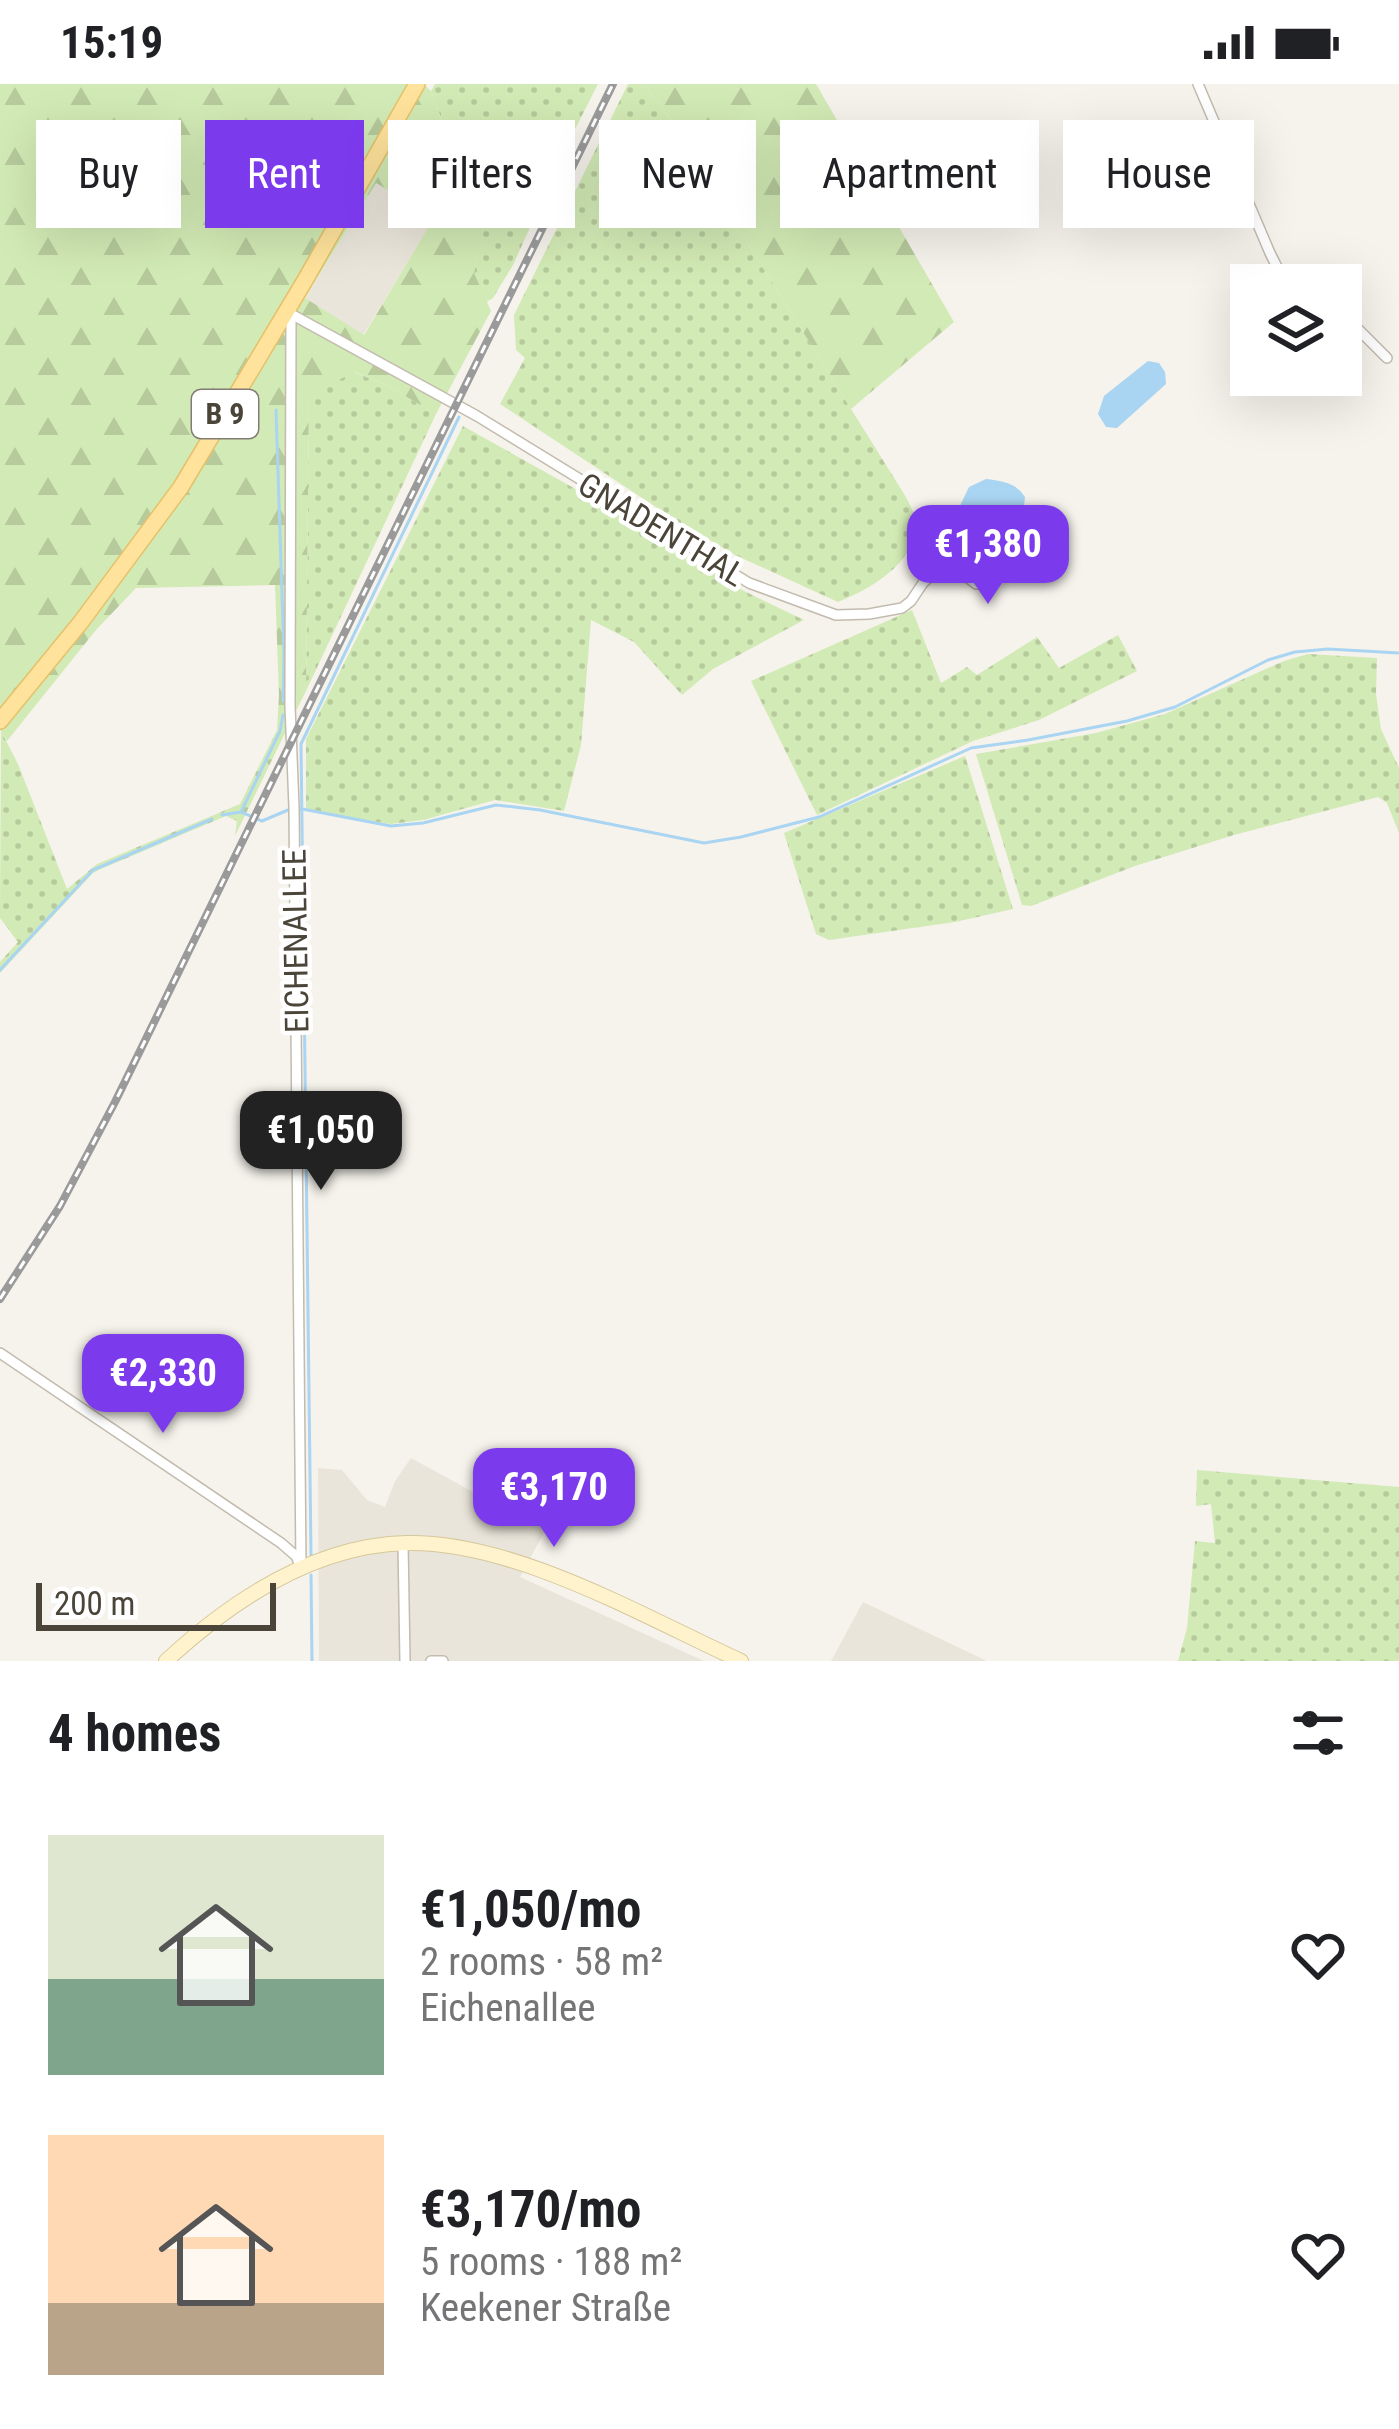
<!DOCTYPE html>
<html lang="en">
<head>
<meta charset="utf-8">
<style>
  :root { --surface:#fff; --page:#f2f2f2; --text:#202124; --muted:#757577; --accent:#7c3aed }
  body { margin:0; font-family:"Roboto Condensed",sans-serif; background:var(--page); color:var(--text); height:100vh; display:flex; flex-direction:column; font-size:45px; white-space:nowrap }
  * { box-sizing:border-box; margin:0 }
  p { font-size:39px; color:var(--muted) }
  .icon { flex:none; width:66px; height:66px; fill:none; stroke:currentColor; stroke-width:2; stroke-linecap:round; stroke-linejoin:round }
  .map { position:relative; height:1577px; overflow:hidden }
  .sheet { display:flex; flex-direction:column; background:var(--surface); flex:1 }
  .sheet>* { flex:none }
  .hud { position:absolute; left:36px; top:36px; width:1329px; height:108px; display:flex; gap:24px }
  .fabs { position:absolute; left:1230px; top:180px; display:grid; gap:24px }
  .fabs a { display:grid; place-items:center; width:132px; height:132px; border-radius:0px; background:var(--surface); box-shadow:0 12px 48px #0002; font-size:60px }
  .scale { position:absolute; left:36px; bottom:30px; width:240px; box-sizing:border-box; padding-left:12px; border:6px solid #4b4439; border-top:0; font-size:33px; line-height:42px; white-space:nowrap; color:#4b4439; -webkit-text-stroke:9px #fff; paint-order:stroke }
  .price { position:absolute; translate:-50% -102px; padding:0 27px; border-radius:24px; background:var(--accent); color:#fff; font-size:39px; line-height:78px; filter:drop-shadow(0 3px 6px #0008) }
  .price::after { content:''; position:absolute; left:50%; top:72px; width:36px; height:27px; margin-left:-18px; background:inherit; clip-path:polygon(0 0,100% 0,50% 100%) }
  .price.on { background:#222; color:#fff }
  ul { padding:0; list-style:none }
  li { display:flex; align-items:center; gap:36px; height:300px; padding:0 48px }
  li span { display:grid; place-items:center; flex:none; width:336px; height:240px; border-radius:0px; color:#555 }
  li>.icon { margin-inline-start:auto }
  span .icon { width:144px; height:144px; fill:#fffc; stroke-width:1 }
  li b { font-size:51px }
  h2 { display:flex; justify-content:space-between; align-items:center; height:144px; padding:0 48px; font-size:51px }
  .pill { padding:0 42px; border-radius:0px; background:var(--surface); box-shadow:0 12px 48px #0002; font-size:42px; line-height:108px }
  .pill.on { background:var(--accent); color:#fff }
  .status { display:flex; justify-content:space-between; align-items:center; height:84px; padding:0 60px; background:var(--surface); direction:ltr }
  .status svg { height:33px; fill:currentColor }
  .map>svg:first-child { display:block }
</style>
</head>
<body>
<div class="status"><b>15:19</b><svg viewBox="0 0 49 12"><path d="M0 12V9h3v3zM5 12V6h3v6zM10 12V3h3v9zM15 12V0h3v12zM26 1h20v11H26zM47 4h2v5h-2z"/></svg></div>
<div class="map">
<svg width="1399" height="1577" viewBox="0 0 1399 1577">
  <defs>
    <pattern id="grass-dots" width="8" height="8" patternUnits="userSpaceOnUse" patternTransform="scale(3)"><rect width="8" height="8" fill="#d2eab5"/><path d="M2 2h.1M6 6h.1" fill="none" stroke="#b6ca9c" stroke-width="1.8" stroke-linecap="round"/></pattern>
    <pattern id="forest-firs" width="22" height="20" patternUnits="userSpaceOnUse" patternTransform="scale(3)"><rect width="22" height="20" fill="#d2eab5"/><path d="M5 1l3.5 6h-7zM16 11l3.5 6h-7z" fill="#b6ca9c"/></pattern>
  </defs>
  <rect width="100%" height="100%" fill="#f6f3ec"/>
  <g fill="#eae5da">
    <polygon points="376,99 434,135 363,251 305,215"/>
    <polygon points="411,1374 475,1409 486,1396 549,1439 520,1493 704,1577 319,1577 318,1384 342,1386 367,1416 385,1423 395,1397"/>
    <polygon points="863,1518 987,1577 831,1577"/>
  </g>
  <g fill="url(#grass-dots)">
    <polygon points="435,0 598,0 572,51 513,181 493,214 485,219 474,189 491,110 448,53 431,7"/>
    <path d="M 628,0 L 644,0 L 667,30 L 891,389 C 898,401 910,417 914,431 C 924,475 871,505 838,518 L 735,471 L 677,437 L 500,320 L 525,274 L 516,266 L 514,231 Z"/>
    <polygon points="354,288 386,301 436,330 306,607 309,309"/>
    <polygon points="463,342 597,417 740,505 804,536 713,585 682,611 634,558 591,536 581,661 564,727 495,716 423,736 391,740 306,727 306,655"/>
    <polygon points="912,526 941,599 967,583 977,591 1037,553 1059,584 1118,551 1137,587 1039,636 973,657 817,731 751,597"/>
    <polygon points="1308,570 1377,574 1376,610 1381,645 1399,684 1399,749 1387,719 1378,713 1234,751 1135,782 1031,822 1022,821 976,670 1096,649 1165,630 1284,577"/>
    <polygon points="287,645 235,752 237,737 226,732 101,785 93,789 0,889 0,878 18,858 0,834 1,647 18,680 67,805 97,780 240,720 277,646"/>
    <polygon points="965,672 1013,825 955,838 829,856 816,850 784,749"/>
    <polygon points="1197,1386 1399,1403 1399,1577 1178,1577 1187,1544 1195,1457 1215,1459 1211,1420 1196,1422"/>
  </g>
  <g fill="url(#forest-firs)" fill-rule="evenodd">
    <path d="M 0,0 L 424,0 L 431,7 L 448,53 L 492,110 L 474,189 L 491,227 L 436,330 L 386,301 L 355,288 L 309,310 L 306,607 L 287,645 L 277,646 L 279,611 L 275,501 L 136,504 L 96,546 L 7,657 L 0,646 ZM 376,99 L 434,134 L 364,251 L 305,214 Z"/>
    <polygon points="644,0 816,0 954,238 851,325 667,30"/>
  </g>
  <g fill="#a9d4f2">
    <polygon points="1148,277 1159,279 1165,288 1166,300 1117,344 1106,343 1098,330 1104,312"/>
    <path d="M 986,395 C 1003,397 1016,399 1025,413 L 1024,422 L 977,450 L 966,448 L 959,441 L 958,426 L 969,403 Z"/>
  </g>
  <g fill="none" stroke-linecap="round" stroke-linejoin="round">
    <g stroke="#a9d4f2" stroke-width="3">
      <polyline points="276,326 284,571 283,617"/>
      <polyline points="297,724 391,742 423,739 496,721 540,726 704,759 741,753 819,733 971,664 1028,656 1127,637 1175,623 1268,576 1295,568 1328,565 1399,569"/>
      <polyline points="241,728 280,647 283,631"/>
      <polyline points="222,731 241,728 262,737 288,726"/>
      <polyline points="0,886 93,786 212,735"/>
      <polyline points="311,1471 301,660 459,333"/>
      <polyline points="311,1491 312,1577"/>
    </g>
    <g stroke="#c2bbae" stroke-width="12">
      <g id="street">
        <polyline points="1198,0 1270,169 1278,185 1306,201"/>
        <polyline points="1341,228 1387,274"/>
        <polyline points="291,230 290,622 294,723 301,1484"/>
        <polyline points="291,230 477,332 749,499 836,531 869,530 902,524 911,517 923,499 937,486 956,485 976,500 984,500 1047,473"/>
        <polyline points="0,1269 281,1459 296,1472 299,1479"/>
        <polyline points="403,1459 405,1577"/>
        <polyline points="431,1577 443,1577"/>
      </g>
    </g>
    <g stroke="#d6c79b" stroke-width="16">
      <path id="secondary" d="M 166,1577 C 232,1516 314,1461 407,1459 C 515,1457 644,1533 741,1577"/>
    </g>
    <g stroke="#e6c16a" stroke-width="18">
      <polyline id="primary" points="0,637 81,538 181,403 304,198 417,0"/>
    </g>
    <use href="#street" stroke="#fff" stroke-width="9"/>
    <use href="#secondary" stroke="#fff3cd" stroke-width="14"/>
    <use href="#primary" stroke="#ffe39c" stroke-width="15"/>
    <g stroke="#9a9a9a" stroke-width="8">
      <polyline id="rail" points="0,1215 60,1122 115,1018 613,0"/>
    </g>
    <use href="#rail" stroke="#fff" stroke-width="3" stroke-dasharray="9" stroke-linecap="butt"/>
  </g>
  <g text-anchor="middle" stroke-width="9" stroke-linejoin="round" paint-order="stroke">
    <rect fill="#fff" stroke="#817c74" stroke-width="3" x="192" y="306" width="66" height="48" rx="9"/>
    <g font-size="30" font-weight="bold" fill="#4b4439">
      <text x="225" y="340">B 9</text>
    </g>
    <g font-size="33" fill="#4b4439" stroke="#fff">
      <text transform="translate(662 445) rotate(31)" y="12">GNADENTHAL</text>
      <text transform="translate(295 857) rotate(-91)" y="12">EICHENALLEE</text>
    </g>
  </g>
</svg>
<div class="fabs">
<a><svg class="icon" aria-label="layers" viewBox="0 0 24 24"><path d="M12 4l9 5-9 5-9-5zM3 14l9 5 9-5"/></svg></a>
</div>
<div class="scale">200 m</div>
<b class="price" style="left:988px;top:523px">€1,380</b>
<b class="price on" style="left:321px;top:1109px">€1,050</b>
<b class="price" style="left:163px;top:1352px">€2,330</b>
<b class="price" style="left:554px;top:1466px">€3,170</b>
<div class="hud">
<a class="pill">Buy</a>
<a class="pill on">Rent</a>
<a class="pill">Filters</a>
<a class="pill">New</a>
<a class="pill">Apartment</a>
<a class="pill">House</a>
</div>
</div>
<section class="sheet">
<h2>4 homes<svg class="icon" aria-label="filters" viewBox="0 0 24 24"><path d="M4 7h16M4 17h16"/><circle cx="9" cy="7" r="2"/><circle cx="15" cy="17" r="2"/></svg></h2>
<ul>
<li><span style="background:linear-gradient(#dfe7d0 60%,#7fa58c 0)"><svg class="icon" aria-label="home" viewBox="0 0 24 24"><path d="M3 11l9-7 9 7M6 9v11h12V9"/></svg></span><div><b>€1,050/mo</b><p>2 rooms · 58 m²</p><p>Eichenallee</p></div><svg class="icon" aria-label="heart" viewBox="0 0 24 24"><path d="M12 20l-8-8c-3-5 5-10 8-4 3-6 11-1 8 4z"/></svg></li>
<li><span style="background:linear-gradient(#ffd9b3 70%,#b9a48a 0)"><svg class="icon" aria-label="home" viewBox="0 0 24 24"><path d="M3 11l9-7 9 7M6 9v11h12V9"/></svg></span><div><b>€3,170/mo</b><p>5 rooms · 188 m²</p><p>Keekener Straße</p></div><svg class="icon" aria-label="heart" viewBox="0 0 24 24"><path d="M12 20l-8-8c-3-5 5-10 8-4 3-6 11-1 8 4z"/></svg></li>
</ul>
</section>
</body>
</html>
